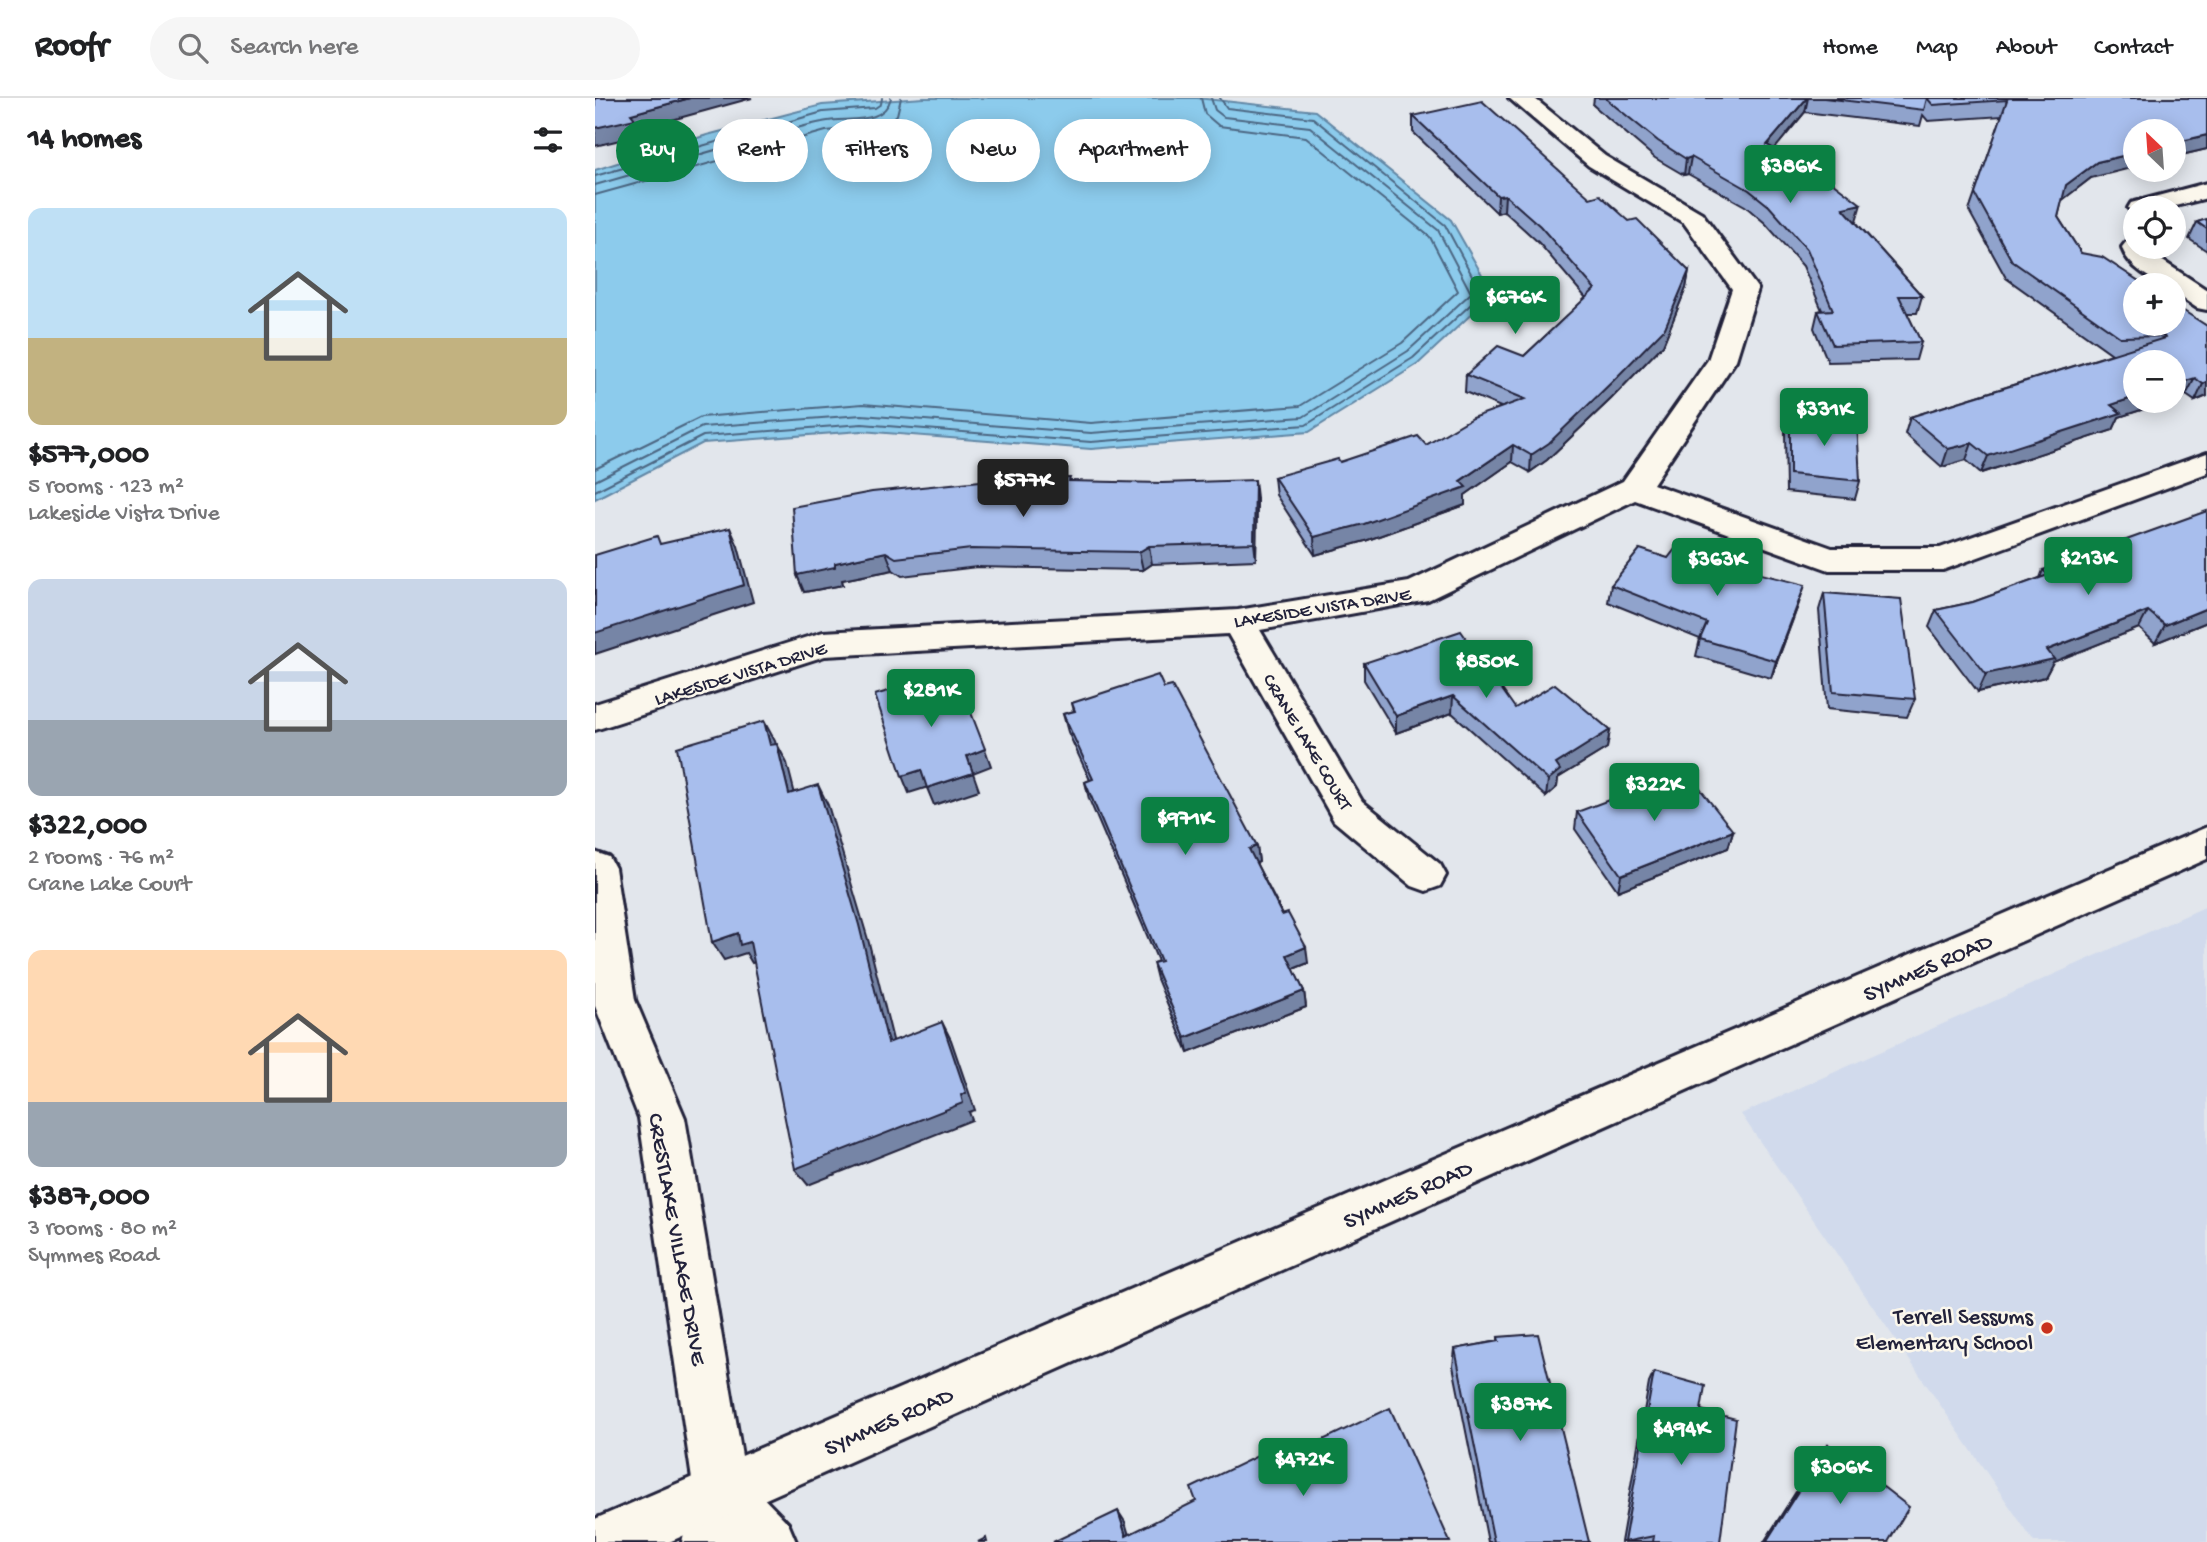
<!DOCTYPE html>
<html lang="en">
<head>
<meta charset="utf-8">
<style>
  :root { --surface:#fff; --page:#f6f6f6; --text:#202124; --muted:#757577; --line:#e0e0e0; --accent:#0b8043 }
  body { margin:0; font-family:"Gochi Hand",sans-serif; background:var(--page); color:var(--text); height:100vh; display:flex; flex-direction:column; font-size:26px; white-space:nowrap }
  * { box-sizing:border-box; margin:0 }
  p { font-size:23px; color:var(--muted) }
  .icon { flex:none; width:38px; height:38px; fill:none; stroke:currentColor; stroke-width:2; stroke-linecap:round; stroke-linejoin:round }
  .map { position:relative; flex:1; overflow:hidden }
  .details { display:flex; flex-direction:column; background:var(--surface); width:595px }
  .details>* { flex:none }
  .top-card { position:absolute; left:21px; top:21px; width:665px; height:63px; display:flex; gap:14px }
  .needle { width:46px; rotate:335deg }
  .buttons { position:absolute; left:1528px; top:21px; display:grid; gap:14px }
  .buttons a { display:grid; place-items:center; width:63px; height:63px; border-radius:50%; background:var(--surface); box-shadow:0 4px 18px #0003; font-size:35px }
  .price { position:absolute; translate:-50% -60px; padding:0 16px; border-radius:7px; background:var(--accent); color:#fff; font-size:23px; line-height:46px; filter:drop-shadow(0 2px 4px #0008) }
  .price::after { content:''; position:absolute; left:50%; top:42px; width:21px; height:16px; margin-left:-10px; background:inherit; clip-path:polygon(0 0,100% 0,50% 100%) }
  .price.on { background:#222; color:#fff }
  ul { padding:0; list-style:none }
  li { display:grid; align-content:center; gap:14px; height:371px; padding:0 28px }
  li span { display:grid; place-items:center; height:217px; border-radius:14px; color:#555 }
  li>.icon { margin-inline-start:auto }
  span .icon { width:126px; height:126px; fill:#fffc; stroke-width:1 }
  li b { font-size:30px }
  h2 { display:flex; justify-content:space-between; align-items:center; height:84px; padding:0 28px; font-size:30px }
  .tag { padding:0 24px; border-radius:32px; background:var(--surface); box-shadow:0 4px 18px #0003; font-size:24px; line-height:63px }
  .tag.on { background:var(--accent); color:#fff }
  header { display:flex; align-items:center; gap:42px; box-sizing:border-box; height:98px; padding:0 35px; background:var(--surface); border-bottom:2px solid var(--line) }
  header strong { font-size:33px }
  nav { display:flex; gap:38px; margin-inline-start:auto; font-size:24px }
  .search { width:490px; height:63px; background:var(--page); display:flex; align-items:center; gap:18px; box-sizing:border-box; padding:0 24px; border-radius:38px; color:var(--muted); font-size:26px }
  main { display:flex; flex:1; min-height:0 }
  .map>svg:first-child { display:block }
</style>
</head>
<body>
<header>
<strong>Roofr</strong>
<div class="search"><svg class="icon" aria-label="search" viewBox="0 0 24 24"><circle cx="10" cy="10" r="6"/><path d="M15 15l6 6"/></svg>Search here</div>
<nav><a>Home</a><a>Map</a><a>About</a><a>Contact</a></nav>
</header>
<main>
<section class="details">
<h2>14 homes<svg class="icon" aria-label="filters" viewBox="0 0 24 24"><path d="M4 7h16M4 17h16"/><circle cx="9" cy="7" r="2"/><circle cx="15" cy="17" r="2"/></svg></h2>
<ul>
<li><span style="background:linear-gradient(#bfe0f5 60%,#c2b280 0)"><svg class="icon" aria-label="home" viewBox="0 0 24 24"><path d="M3 11l9-7 9 7M6 9v11h12V9"/></svg></span><div><b>$577,000</b><p>5 rooms · 123 m²</p><p>Lakeside Vista Drive</p></div></li>
<li><span style="background:linear-gradient(#c9d6e8 65%,#9aa5b1 0)"><svg class="icon" aria-label="home" viewBox="0 0 24 24"><path d="M3 11l9-7 9 7M6 9v11h12V9"/></svg></span><div><b>$322,000</b><p>2 rooms · 76 m²</p><p>Crane Lake Court</p></div></li>
<li><span style="background:linear-gradient(#ffd9b3 70%,#9aa5b1 0)"><svg class="icon" aria-label="home" viewBox="0 0 24 24"><path d="M3 11l9-7 9 7M6 9v11h12V9"/></svg></span><div><b>$387,000</b><p>3 rooms · 80 m²</p><p>Symmes Road</p></div></li>
</ul>
</section>
<div class="map">
<svg width="1612" height="1444" viewBox="0 0 1612 1444">
  <rect width="100%" height="100%" fill="#e2e6ec"/>
  <filter id="ink" filterUnits="userSpaceOnUse"><feTurbulence type="fractalNoise" baseFrequency=".0143" numOctaves="2"/><feDisplacementMap in="SourceGraphic" scale="14" xChannelSelector="R" yChannelSelector="G"/><feConvolveMatrix kernelMatrix="1 2 1 2 8 2 1 2 1" color-interpolation-filters="sRGB"/></filter>
  <g filter="url(#ink)">
    <polygon fill="#d1daec" points="1612,808 1612,1444 1439,1444 1146,1016"/>
    <polygon fill="#8ccbec" stroke="#6287a5" stroke-width="2" points="329,0 602,0 720,13 856,122 898,196 823,266 714,334 496,351 266,333 108,345 0,401 0,72 112,37 227,7"/>
    <g fill="none" stroke-linecap="round" stroke-linejoin="round">
      <g stroke="#4c6682" stroke-width="2">
        <polyline points="0,78 228,14 280,10 286,6 287,0"/>
        <path d="M 0,87 C 75,66 151,41 227,24 C 251,18 288,29 296,0"/>
        <polyline points="0,97 231,33 287,28 302,17 306,0"/>
        <polyline points="0,371 106,319 268,306 496,325 705,308 807,245 863,193 835,139 711,39 624,28 610,16 606,0"/>
        <polyline points="0,383 107,329 267,317 496,335 708,319 813,253 876,195 843,132 715,29 629,19 620,12 616,0"/>
        <polyline points="0,393 108,338 267,326 496,344 711,327 818,260 887,196 850,127 718,20 632,10 625,0"/>
      </g>
      <g stroke="#22223b" stroke-width="6">
        <g id="minor">
          <polygon points="914,0 939,0 1010,58 1107,115 1163,191 1141,262 1058,386 1237,450 1345,450 1612,355 1612,375 1348,472 1234,472 1040,402 833,502 665,532 767,703 845,766 851,777 845,788 831,793 817,788 739,723 633,536 230,558 0,632 0,606 228,534 643,512 814,484 1028,383 1113,262 1137,191 1089,125 994,68"/>
          <polygon points="1612,85 1612,100 1572,110 1540,110 1540,116 1533,110 1536,105"/>
          <path d="M 1540,141 L 1540,149 L 1553,149 L 1554,154 L 1612,192 L 1612,212 L 1602,210 L 1578,194 L 1578,187 C 1560,187 1531,167 1527,149 L 1531,144 Z"/>
          <polygon points="0,754 14,759 20,770 40,902 90,1020 151,1382 193,1425 201,1444 87,1444 99,1395 44,1020 0,908"/>
        </g>
      </g>
      <g stroke="#22223b" stroke-width="6">
        <polygon id="tertiary" points="1612,729 1612,761 74,1444 0,1444 0,1421"/>
      </g>
      <use href="#minor" fill="#fbf7ec" fill-rule="evenodd"/>
      <use href="#tertiary" fill="#fbf7ec" fill-rule="evenodd"/>
    </g>
    <g fill="#90a3cc" stroke="#22223b" stroke-width="2">
      <polygon points="999,0 1612,0 1612,51 1578,59 1578,33 1496,80 1467,102 1463,119 1486,155 1612,228 1612,298 1600,303 1591,297 1540,303 1574,303 1524,319 1518,332 1386,375 1371,362 1347,369 1310,336 1315,319 1517,256 1411,180 1374,113 1407,18 1333,23 1328,17 1325,28 1210,14 1179,51 1261,123 1260,123 1327,198 1322,215 1312,215 1326,244 1321,262 1233,264 1219,230 1223,213 1227,212 1208,168 1170,125 1150,108 1093,76 1089,77 1060,60 998,7"/>
      <polygon points="818,18 995,100 1034,123 1094,173 1091,190 1068,247 1016,301 952,362 935,374 917,364 870,397 870,407 770,443 720,457 681,397 679,379 745,364 831,347 906,309 870,294 871,277 929,258 991,200 944,145 909,113 902,115 818,34"/>
      <polygon points="1612,121 1612,153 1594,141 1602,124"/>
      <polygon points="1195,316 1265,383 1260,401 1191,394 1190,334"/>
      <polygon points="476,383 662,400 661,462 557,466 548,472 382,469 307,478 298,472 247,482 248,487 209,494 202,477"/>
      <polygon points="1448,472 1612,524 1560,545 1544,530 1458,564 1450,579 1383,594 1334,529 1341,512 1378,504 1445,480"/>
      <polygon points="1016,487 1204,505 1176,580 1101,558 1105,541 1013,504"/>
      <polygon points="1229,495 1320,601 1312,619 1232,611 1224,512"/>
      <polygon points="769,565 920,610 1015,632 1012,650 963,680 962,689 951,699 857,615 801,635 769,582"/>
      <polygon points="569,590 662,748 664,764 661,765 713,865 698,871 709,893 711,909 593,955 562,881 558,865 563,863 494,701 490,684 495,682 473,634 468,616 479,613 477,605"/>
      <polygon points="982,714 1138,733 1133,750 1023,793 980,731"/>
      <polygon points="903,1239 994,1444 893,1444 858,1268 860,1251 903,1243"/>
      <polygon points="1059,1274 1106,1312 1125,1444 1026,1444 1054,1285"/>
      <polygon points="1233,1346 1293,1444 1169,1444 1225,1356"/>
    </g>
    <g fill="#7685a6" stroke="#22223b" stroke-width="2">
      <polygon points="95,0 157,0 44,31 46,37 0,48 0,30 36,16"/>
      <polygon points="1212,0 1213,0 1210,14 1169,64 1172,47"/>
      <polygon points="1612,37 1612,51 1578,59 1578,45"/>
      <polygon points="1540,55 1540,69 1496,80 1465,104 1471,87 1502,64"/>
      <polygon points="1096,59 1093,76 1089,77 1091,61"/>
      <polygon points="910,97 909,113 902,115 903,98"/>
      <polygon points="1266,106 1261,123 1244,127 1248,110"/>
      <polygon points="1094,173 1091,190 1068,247 1016,301 952,362 935,374 936,357"/>
      <polygon points="1600,280 1591,297 1578,301 1578,287"/>
      <polygon points="1612,284 1612,298 1600,303 1608,286"/>
      <polygon points="1540,299 1540,303 1574,303 1524,319 1518,332 1386,375 1393,358 1516,307"/>
      <polygon points="1377,345 1371,362 1347,369 1353,351"/>
      <polygon points="918,347 917,364 870,397 870,407 770,443 720,457 719,439 865,383"/>
      <polygon points="660,382 662,400 661,462 659,445"/>
      <polygon points="135,430 143,448 158,504 0,556 0,535"/>
      <polygon points="554,448 557,466 548,472 544,454"/>
      <polygon points="291,454 298,472 247,482 248,487 209,494 202,477 240,465"/>
      <polygon points="1210,487 1204,505 1176,580 1181,563"/>
      <polygon points="1612,510 1612,524 1560,545 1570,527"/>
      <polygon points="1553,513 1544,530 1458,564 1450,579 1383,594 1391,576"/>
      <polygon points="858,598 857,615 801,635 801,618"/>
      <polygon points="169,623 180,643 186,667 175,647"/>
      <polygon points="1015,632 1012,650 963,680 962,689 951,699 953,682 961,666"/>
      <polygon points="182,646 192,665 205,716 194,696"/>
      <polygon points="390,651 396,668 378,675 372,658"/>
      <polygon points="326,672 333,689 314,695 307,678"/>
      <polygon points="378,675 384,692 339,707 332,690"/>
      <polygon points="223,687 233,707 274,845 303,962 293,945"/>
      <polygon points="1138,733 1133,750 1023,793 1026,777"/>
      <polygon points="662,748 664,764 656,767 654,751"/>
      <polygon points="143,835 155,844 167,862 157,865 151,855 129,862 117,844"/>
      <polygon points="711,849 713,865 693,873 692,857"/>
      <polygon points="709,893 711,909 593,955 590,940"/>
      <polygon points="347,924 356,942 380,1012 374,1014 377,1022 213,1087 200,1071"/>
      <polygon points="523,1413 530,1424 536,1444 531,1438"/>
    </g>
    <g fill="#a8beed" stroke="#22223b" stroke-width="2">
      <polygon points="0,0 95,0 36,16 40,21 0,30"/>
      <polygon points="1010,0 1212,0 1172,47 1229,78 1266,106 1248,110 1327,198 1304,198 1326,244 1238,247 1223,213 1238,212 1212,151 1174,108 1154,92 1096,59 1091,61 1063,43"/>
      <polygon points="1229,0 1612,0 1612,37 1578,45 1578,33 1540,33 1540,55 1502,64 1471,87 1463,119 1486,155 1507,159 1550,187 1540,187 1540,226 1578,226 1578,206 1612,228 1612,284 1608,286 1600,280 1578,287 1578,264 1540,264 1540,299 1516,307 1526,315 1393,358 1377,345 1353,351 1315,319 1570,240 1569,238 1525,239 1417,163 1380,96 1412,2 1338,7 1332,0 1329,12"/>
      <polygon points="887,3 995,100 1005,97 1034,123 1042,121 1094,173 1070,230 1018,283 954,345 936,357 918,347 865,383 871,389 769,426 719,439 679,379 743,361 745,364 823,338 831,347 877,320 930,301 871,277 903,248 929,258 1000,191 945,128 910,97 903,98 818,18"/>
      <polygon points="1612,121 1612,131 1602,124"/>
      <polygon points="1195,316 1262,323 1265,383 1195,376"/>
      <polygon points="475,380 474,383 567,385 660,382 659,445 554,448 544,454 376,451 301,460 291,454 240,465 240,469 202,477 197,409 277,394 405,381"/>
      <polygon points="1612,413 1612,510 1570,527 1553,513 1452,552 1459,561 1391,576 1341,512 1378,504 1453,477 1448,472"/>
      <polygon points="135,430 149,487 0,535 0,457 62,438 65,446"/>
      <polygon points="1084,446 1162,475 1210,487 1181,563 1105,541 1112,525 1016,487 1045,451 1073,460"/>
      <polygon points="1229,495 1306,501 1320,601 1238,594"/>
      <polygon points="866,533 920,610 960,586 1015,632 961,666 965,672 953,682 858,598 801,618 769,565"/>
      <polygon points="360,573 390,651 372,658 378,675 332,690 326,672 307,678 280,597"/>
      <polygon points="563,577 569,590 577,588 662,748 654,751 687,817 693,815 711,849 692,857 709,893 590,940 558,865 566,863 490,684 498,681 468,616 480,613 477,605"/>
      <polygon points="169,623 175,647 182,646 194,696 223,687 264,827 293,945 347,924 371,995 366,997 368,1005 200,1071 155,844 145,847 143,835 117,844 82,649"/>
      <polygon points="1091,673 1138,733 1026,777 982,714"/>
      <polygon points="943,1236 994,1444 899,1444 860,1251 904,1243 903,1239"/>
      <polygon points="1059,1274 1110,1288 1106,1312 1141,1321 1125,1444 1058,1444 1059,1438 1029,1444"/>
      <polygon points="795,1310 855,1444 458,1444 523,1413 531,1438 601,1403 596,1390 681,1349 686,1362"/>
      <polygon points="1233,1346 1314,1409 1293,1444 1171,1444"/>
      <polygon points="391,1440 392,1444 383,1444"/>
    </g>
  </g>
  <circle fill="#c8321e" stroke="#fbf7ec" stroke-width="2.5" cx="1452" cy="1230" r="7"/>
  <g text-anchor="middle" stroke-width="5" stroke-linejoin="round" paint-order="stroke">
    <g font-size="19" fill="#22223b" stroke="#fbf7ec">
      <text transform="translate(727 508) rotate(-9)" y="7">LAKESIDE VISTA DRIVE</text>
      <text transform="translate(145 574) rotate(-17)" y="7">LAKESIDE VISTA DRIVE</text>
      <text transform="translate(714 643) rotate(59)" y="7">CRANE LAKE COURT</text>
    </g>
    <g font-size="23" fill="#22223b" stroke="#fbf7ec">
      <text transform="translate(1332 868) rotate(-24)" y="8">SYMMES ROAD</text>
      <text transform="translate(812 1095) rotate(-24)" y="8">SYMMES ROAD</text>
      <text transform="translate(84 1141) rotate(80)" y="8">CRESTLAKE VILLAGE DRIVE</text>
      <text transform="translate(293 1322) rotate(-24)" y="8">SYMMES ROAD</text>
    </g>
    <g font-size="23" fill="#22223b" stroke="#fbf7ec" text-anchor="end">
      <text x="1438" y="1225">Terrell Sessums<tspan x="1438" dy="26">Elementary School</tspan></text>
    </g>
  </g>
</svg>
<div class="buttons">
<a><svg class="needle" viewBox="-14 -14 28 28"><path d="M0-13l5 13h-10z" fill="#e53935"/><path d="M0 13l5-13h-10z" fill="#757577"/></svg></a>
<a><svg class="icon" aria-label="locate" viewBox="0 0 24 24"><circle cx="12" cy="12" r="6"/><path d="M12 2v4M12 18v4M2 12h4M18 12h4"/></svg></a>
<a>+</a>
<a>−</a>
</div>
<b class="price" style="left:1195px;top:107px">$386K</b>
<b class="price" style="left:920px;top:238px">$676K</b>
<b class="price" style="left:1229px;top:350px">$331K</b>
<b class="price on" style="left:428px;top:421px">$577K</b>
<b class="price" style="left:1493px;top:499px">$213K</b>
<b class="price" style="left:1122px;top:500px">$363K</b>
<b class="price" style="left:891px;top:602px">$850K</b>
<b class="price" style="left:336px;top:631px">$281K</b>
<b class="price" style="left:1059px;top:725px">$322K</b>
<b class="price" style="left:590px;top:759px">$971K</b>
<b class="price" style="left:925px;top:1345px">$387K</b>
<b class="price" style="left:1086px;top:1369px">$494K</b>
<b class="price" style="left:708px;top:1400px">$472K</b>
<b class="price" style="left:1245px;top:1408px">$306K</b>
<div class="top-card">
<a class="tag on">Buy</a>
<a class="tag">Rent</a>
<a class="tag">Filters</a>
<a class="tag">New</a>
<a class="tag">Apartment</a>
</div>
</div>
</main>
</body>
</html>
